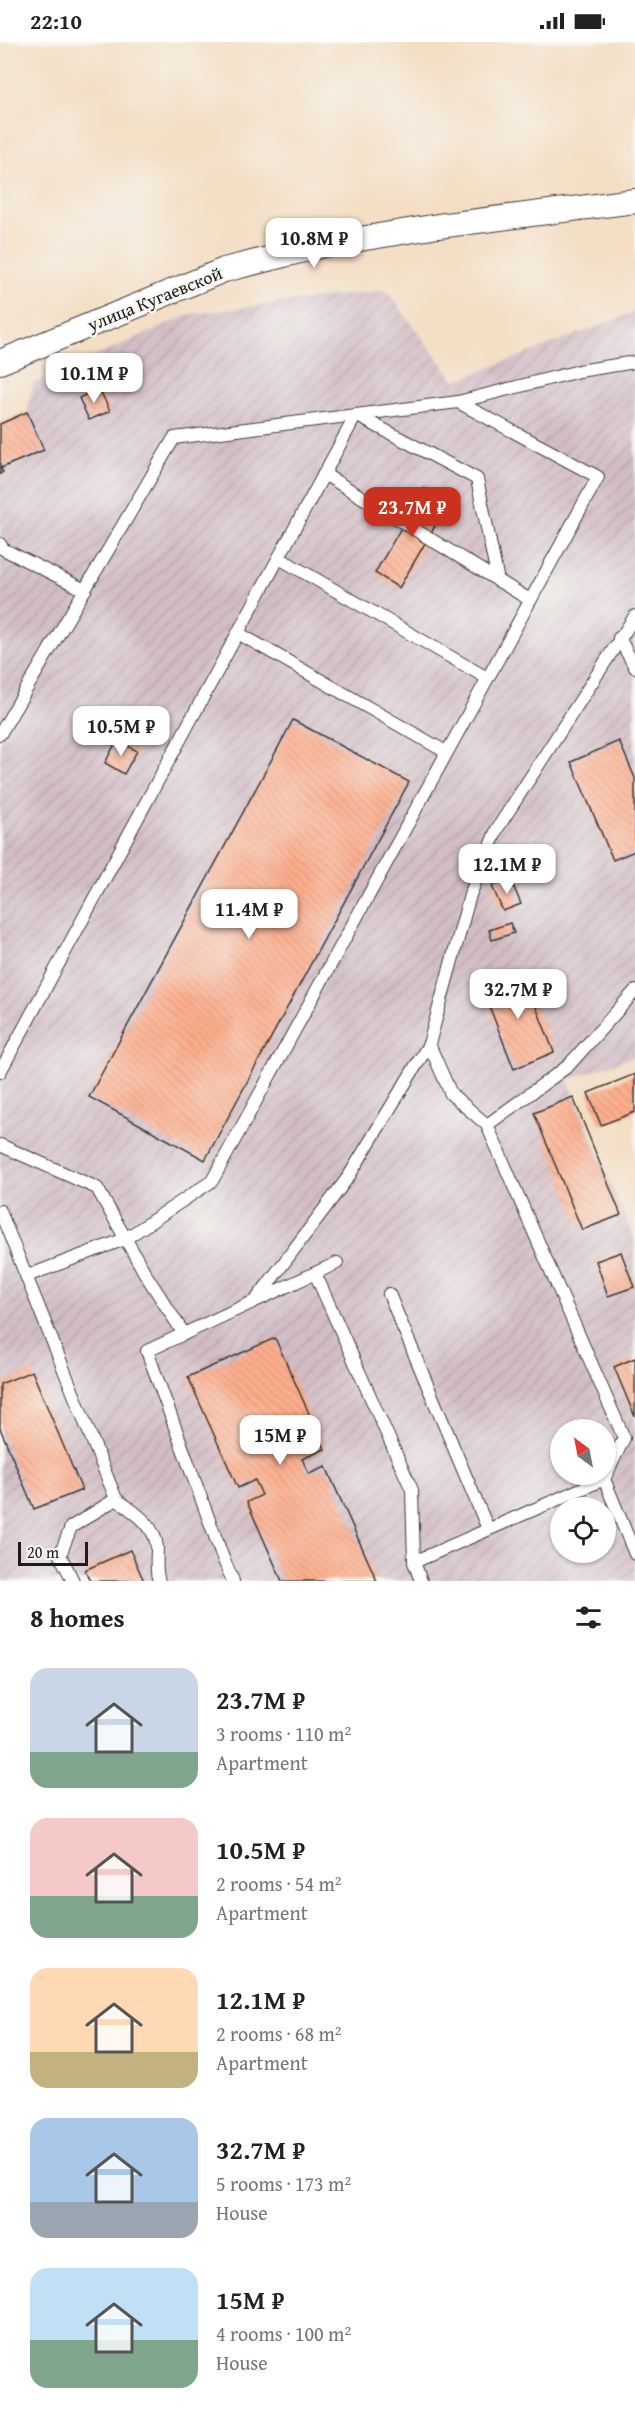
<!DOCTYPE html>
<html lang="en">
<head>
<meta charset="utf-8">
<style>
  :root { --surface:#fff; --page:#f2f2f2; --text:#222; --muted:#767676; --accent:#c8321e }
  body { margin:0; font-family:"Gentium Book Plus",serif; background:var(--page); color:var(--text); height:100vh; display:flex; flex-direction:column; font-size:22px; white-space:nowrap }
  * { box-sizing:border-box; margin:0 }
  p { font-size:20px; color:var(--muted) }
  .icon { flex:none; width:33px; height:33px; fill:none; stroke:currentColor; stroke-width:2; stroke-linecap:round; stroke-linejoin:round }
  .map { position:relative; height:1539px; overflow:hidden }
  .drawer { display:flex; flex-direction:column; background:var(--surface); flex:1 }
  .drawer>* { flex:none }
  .needle { width:39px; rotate:328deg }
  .fabs { position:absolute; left:550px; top:1377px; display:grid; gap:12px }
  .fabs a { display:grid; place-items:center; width:66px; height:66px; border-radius:50%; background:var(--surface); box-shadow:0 2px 4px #0004; font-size:30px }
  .scale { position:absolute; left:18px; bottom:15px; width:70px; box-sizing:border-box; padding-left:6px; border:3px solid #1c1c1c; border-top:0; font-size:16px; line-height:21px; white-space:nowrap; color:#1c1c1c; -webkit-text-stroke:4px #f6f6f2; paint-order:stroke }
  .price { position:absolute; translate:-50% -51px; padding:0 14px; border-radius:12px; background:#fff; color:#222; font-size:20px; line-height:39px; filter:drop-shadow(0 2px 3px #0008) }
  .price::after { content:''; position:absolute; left:50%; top:36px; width:18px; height:14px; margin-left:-9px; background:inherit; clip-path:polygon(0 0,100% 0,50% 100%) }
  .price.active { background:var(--accent); color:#fff }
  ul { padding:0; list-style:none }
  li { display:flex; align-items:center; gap:18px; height:150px; padding:0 30px }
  li span { display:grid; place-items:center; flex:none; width:168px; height:120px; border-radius:18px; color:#555 }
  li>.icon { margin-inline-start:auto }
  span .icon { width:72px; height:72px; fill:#fffc; stroke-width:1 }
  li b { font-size:26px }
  h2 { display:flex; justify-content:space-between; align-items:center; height:72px; padding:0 30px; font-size:26px }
  .status { display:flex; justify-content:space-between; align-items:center; height:42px; padding:0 30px; background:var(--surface); direction:ltr }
  .status svg { height:16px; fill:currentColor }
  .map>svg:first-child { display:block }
</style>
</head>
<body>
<div class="status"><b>22:10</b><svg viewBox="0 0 49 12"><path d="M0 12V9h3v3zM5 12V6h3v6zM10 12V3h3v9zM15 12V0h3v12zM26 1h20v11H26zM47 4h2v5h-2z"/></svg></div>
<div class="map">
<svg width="635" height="1539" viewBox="0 0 635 1539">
  <defs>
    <pattern id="industrial-furrows" width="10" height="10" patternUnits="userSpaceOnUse" patternTransform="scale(1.5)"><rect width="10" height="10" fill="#d2bdc5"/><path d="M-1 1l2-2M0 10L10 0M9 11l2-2" fill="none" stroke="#b4a2a9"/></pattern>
    <pattern id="building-back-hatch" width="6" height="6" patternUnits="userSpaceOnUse" patternTransform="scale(1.5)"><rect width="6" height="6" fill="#fdae8d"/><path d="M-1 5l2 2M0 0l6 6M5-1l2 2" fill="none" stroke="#d89579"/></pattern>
  </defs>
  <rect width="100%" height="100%" fill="#f6f6f2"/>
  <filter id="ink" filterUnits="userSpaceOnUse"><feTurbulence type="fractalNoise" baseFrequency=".0167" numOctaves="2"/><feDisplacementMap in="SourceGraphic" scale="12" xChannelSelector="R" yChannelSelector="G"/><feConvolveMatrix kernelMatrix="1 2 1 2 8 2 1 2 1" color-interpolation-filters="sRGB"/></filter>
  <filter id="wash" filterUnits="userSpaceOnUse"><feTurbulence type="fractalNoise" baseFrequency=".008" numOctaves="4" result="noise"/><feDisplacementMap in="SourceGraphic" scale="24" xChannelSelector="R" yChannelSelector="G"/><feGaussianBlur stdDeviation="1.35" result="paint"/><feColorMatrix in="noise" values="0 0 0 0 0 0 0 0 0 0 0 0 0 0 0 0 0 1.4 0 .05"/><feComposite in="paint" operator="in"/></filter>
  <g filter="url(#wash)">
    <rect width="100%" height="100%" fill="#f4dec4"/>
    <path fill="url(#industrial-furrows)" fill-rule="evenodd" d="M 386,248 L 455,339 L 635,270 L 635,1014 L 568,1038 L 635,1200 L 635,1539 L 0,1539 L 0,382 L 27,370 L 34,341 L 191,272 ZM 561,1388 L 606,1388 L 606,1432 L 561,1432 ZM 561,1466 L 606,1466 L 606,1510 L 561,1510 Z"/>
    <g id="blocks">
      <g fill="url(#building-back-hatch)">
        <polygon points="99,346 110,369 89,378 79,356"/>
        <polygon points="27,370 44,408 1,426 3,430 0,432 0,382"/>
        <polygon points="424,446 449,460 399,546 375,531"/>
        <polygon points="293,678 409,740 205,1118 89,1055"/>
        <polygon points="117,698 137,709 124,732 105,721"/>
        <polygon points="619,699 635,736 635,809 613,818 571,720"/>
        <polygon points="510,836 521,862 503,869 492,844"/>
        <polygon points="510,881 514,891 492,898 489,888"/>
        <polygon points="522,930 554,1010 514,1027 482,946"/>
        <polygon points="635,1032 635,1070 601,1083 588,1051"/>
        <polygon points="573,1055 621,1173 582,1188 534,1071"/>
        <polygon points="621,1210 634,1245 608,1254 596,1219"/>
        <polygon points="275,1296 325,1407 302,1417 309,1432 326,1425 377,1539 282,1539 247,1460 262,1453 255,1438 238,1446 188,1335"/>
        <polygon points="635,1316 635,1375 614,1325"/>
        <polygon points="32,1329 82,1448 34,1467 0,1386 0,1342"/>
        <polygon points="130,1508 144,1539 90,1539 85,1528"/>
      </g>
    </g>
  </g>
  <g filter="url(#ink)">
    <use href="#blocks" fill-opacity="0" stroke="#3c3935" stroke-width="1.5"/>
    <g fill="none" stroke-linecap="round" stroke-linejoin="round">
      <g stroke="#3c3935" stroke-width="14">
        <g id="service">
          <polyline points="458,360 579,329 635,320"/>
          <polyline points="356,373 477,437 498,539"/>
          <polyline points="324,432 530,558"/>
          <polyline points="0,502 3,507 85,548"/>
          <polyline points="279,516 487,636"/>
          <polyline points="635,574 497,787 470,853 429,1002 451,1052 487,1083 624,1396 604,1437 635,1512"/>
          <polyline points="238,591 446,710"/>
          <polyline points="619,596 635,625"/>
          <polyline points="0,692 174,396 458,360 598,435 212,1139 125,1197 27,1234"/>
          <polyline points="0,1030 356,373"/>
          <polyline points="487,1083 568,1024 635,949"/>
          <polyline points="0,1103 97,1146 146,1233 184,1292"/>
          <path d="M 0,1169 L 116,1457 C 133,1469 156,1483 157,1506 C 157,1517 155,1529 159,1539"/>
          <polyline points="315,1231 412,1448 414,1520 421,1539"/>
          <polyline points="389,1252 488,1487"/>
          <polyline points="256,1258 349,1134 429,1002"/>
          <polyline points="414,1520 604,1437"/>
          <polyline points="73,1539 60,1513 71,1485 116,1457"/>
          <polyline points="233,1539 223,1516 147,1309 337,1221"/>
        </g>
      </g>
      <g stroke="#3c3935" stroke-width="26">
        <polyline id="minor" points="0,320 224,228 324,203 438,184 635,159"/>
      </g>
      <use href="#service" stroke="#fff" stroke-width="12"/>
      <use href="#minor" stroke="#fff" stroke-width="24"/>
    </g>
  </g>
  <g text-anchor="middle" stroke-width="5" stroke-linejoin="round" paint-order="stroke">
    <g font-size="18" fill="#1c1c1c" stroke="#f6f6f2">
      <text transform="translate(155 257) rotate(-22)" y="6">улица Кугаевской</text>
    </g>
  </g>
</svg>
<div class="fabs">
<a><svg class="needle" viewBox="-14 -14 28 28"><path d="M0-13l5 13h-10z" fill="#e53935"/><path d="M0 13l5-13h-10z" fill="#767676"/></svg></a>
<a><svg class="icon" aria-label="locate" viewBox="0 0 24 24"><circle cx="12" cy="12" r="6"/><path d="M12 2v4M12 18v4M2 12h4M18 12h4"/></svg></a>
</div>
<div class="scale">20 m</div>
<b class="price" style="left:314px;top:227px">10.8M ₽</b>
<b class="price" style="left:94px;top:362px">10.1M ₽</b>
<b class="price active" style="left:412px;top:496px">23.7M ₽</b>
<b class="price" style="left:121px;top:715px">10.5M ₽</b>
<b class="price" style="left:507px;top:853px">12.1M ₽</b>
<b class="price" style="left:249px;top:898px">11.4M ₽</b>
<b class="price" style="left:518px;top:978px">32.7M ₽</b>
<b class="price" style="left:280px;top:1424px">15M ₽</b>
</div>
<section class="drawer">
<h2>8 homes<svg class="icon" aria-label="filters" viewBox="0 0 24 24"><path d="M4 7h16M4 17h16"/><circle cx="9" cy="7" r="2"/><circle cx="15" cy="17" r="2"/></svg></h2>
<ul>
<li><span style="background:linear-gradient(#c9d6e8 70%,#7fa58c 0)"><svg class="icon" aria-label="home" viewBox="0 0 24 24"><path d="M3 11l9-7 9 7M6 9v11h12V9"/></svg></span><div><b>23.7M ₽</b><p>3 rooms · 110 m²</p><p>Apartment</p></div></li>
<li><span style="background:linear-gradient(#f6c9c9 65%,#7fa58c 0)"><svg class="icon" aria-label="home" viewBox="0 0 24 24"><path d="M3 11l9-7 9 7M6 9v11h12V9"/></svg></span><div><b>10.5M ₽</b><p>2 rooms · 54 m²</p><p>Apartment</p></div></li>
<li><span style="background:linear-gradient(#ffd9b3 70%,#c2b280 0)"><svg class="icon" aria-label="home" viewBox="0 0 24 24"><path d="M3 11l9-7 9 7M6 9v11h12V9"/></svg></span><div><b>12.1M ₽</b><p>2 rooms · 68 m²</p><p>Apartment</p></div></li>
<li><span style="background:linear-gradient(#a9c7e8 70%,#9aa5b1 0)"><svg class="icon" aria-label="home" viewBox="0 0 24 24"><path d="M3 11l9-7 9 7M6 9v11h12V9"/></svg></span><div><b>32.7M ₽</b><p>5 rooms · 173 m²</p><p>House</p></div></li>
<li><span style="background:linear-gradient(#bfe0f5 60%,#7fa58c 0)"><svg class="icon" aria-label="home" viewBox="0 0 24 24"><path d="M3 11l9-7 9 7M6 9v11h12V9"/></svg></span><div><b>15M ₽</b><p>4 rooms · 100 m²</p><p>House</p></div></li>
</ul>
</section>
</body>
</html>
